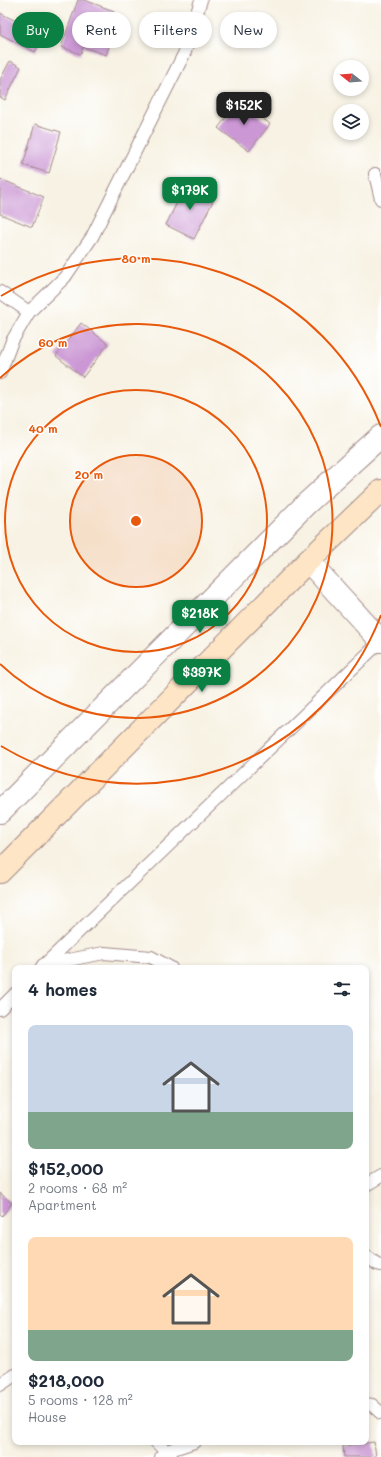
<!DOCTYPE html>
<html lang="en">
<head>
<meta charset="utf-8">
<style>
  :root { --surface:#fff; --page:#f2f2f3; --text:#1f2937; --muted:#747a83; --accent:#0b8043 }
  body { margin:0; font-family:Mali,sans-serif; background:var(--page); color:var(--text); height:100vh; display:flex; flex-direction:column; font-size:15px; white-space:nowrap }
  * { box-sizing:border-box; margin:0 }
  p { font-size:13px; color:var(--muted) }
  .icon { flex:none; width:22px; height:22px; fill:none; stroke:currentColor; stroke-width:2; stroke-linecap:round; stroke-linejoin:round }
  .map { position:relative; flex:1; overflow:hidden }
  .drawer { position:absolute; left:12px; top:965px; width:357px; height:480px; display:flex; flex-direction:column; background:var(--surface); border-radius:8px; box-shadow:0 2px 6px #0003 }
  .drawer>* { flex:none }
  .banner { position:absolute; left:12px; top:12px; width:357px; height:36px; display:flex; gap:8px }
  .needle { width:26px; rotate:287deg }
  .fabs { position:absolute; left:333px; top:60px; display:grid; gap:8px }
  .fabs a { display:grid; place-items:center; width:36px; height:36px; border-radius:50%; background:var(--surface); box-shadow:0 2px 6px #0003; font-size:20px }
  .price { position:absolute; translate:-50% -34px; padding:0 9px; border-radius:8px; background:var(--accent); color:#fff; font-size:13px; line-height:26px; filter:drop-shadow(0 1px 2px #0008) }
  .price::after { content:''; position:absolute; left:50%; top:24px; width:12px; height:9px; margin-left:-6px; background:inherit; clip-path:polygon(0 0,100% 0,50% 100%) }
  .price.active { background:#222; color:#fff }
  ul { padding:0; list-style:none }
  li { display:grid; align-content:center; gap:8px; height:212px; padding:0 16px }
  li span { display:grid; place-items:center; height:124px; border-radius:8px; color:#555 }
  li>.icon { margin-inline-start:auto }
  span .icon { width:72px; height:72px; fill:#fffc; stroke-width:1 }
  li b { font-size:17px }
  h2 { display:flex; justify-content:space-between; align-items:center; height:48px; padding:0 16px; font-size:17px }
  .pill { padding:0 14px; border-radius:18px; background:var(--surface); box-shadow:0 2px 6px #0003; font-size:14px; line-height:36px }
  .pill.active { background:var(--accent); color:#fff }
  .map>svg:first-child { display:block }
</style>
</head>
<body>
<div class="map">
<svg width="381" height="1457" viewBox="0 0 381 1457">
  <rect width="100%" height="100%" fill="#fff"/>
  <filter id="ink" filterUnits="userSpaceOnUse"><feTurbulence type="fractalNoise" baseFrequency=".025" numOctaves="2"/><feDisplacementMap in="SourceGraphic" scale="8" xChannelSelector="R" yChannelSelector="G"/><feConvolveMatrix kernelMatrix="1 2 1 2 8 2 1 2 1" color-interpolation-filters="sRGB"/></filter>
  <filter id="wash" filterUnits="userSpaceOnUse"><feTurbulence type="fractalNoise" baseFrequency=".012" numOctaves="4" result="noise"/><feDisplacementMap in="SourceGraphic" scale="16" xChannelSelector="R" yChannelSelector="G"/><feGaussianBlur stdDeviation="0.9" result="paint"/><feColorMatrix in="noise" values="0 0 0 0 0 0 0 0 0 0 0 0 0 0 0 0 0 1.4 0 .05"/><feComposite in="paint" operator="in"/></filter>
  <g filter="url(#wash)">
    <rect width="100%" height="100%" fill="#f7f2e3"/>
    <g id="blocks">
      <g fill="#cb97d4">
        <polygon points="78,0 84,0 114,11 109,26 116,28 106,55 83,47 81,54 61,47"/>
        <polygon points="0,13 44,35 35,52 0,34"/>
        <polygon points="10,61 21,67 5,100 0,97 0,80"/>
        <polygon points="239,101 270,124 249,151 218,128"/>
        <polygon points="35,124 61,132 49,173 23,165"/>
        <polygon points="0,179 44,197 32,227 0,214"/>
        <polygon points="187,182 215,197 194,239 166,225"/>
        <polygon points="81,323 108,344 83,377 56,356"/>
        <polygon points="0,1193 12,1203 2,1216 0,1214"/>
        <polygon points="374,1442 376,1457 344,1457 343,1446"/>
      </g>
    </g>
  </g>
  <g filter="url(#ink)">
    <use href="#blocks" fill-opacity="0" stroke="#a08887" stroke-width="1"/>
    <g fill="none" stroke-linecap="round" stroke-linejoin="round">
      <g stroke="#a08887" stroke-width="14">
        <g id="service">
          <polyline points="375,174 381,199"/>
          <polyline points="0,292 29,312"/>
          <polyline points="0,373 12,341 29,312 65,277 92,237 185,52 201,0"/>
          <polyline points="43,965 104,953 151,957 171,968"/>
          <polyline points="41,968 381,641"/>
          <polyline points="0,1009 15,994"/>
          <polyline points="366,1185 381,1176"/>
          <polyline points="366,1256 377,1264 381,1265"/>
          <polyline points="0,1385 15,1375"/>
          <polyline points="366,1404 372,1405 381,1413"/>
          <polyline points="156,1442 171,1456"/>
          <polyline points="161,1457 167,1451 194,1442"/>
        </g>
      </g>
      <g stroke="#a08887" stroke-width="24">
        <g id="minor">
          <polyline points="308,561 381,641"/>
          <polyline points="0,812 306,504 381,436"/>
        </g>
      </g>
      <g stroke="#a08887" stroke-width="24">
        <polyline id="secondary" points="0,872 308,561 381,491"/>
      </g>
      <use href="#service" stroke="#fff" stroke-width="12"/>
      <use href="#minor" stroke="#fff" stroke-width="22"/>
      <use href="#secondary" stroke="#fde5c5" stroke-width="22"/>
    </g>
  </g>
  <circle cx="136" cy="521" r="66" fill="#e8590c" fill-opacity=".12"/>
  <g fill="none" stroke="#e8590c" stroke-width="2">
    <circle cx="136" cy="521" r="66"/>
    <circle cx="136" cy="521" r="131"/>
    <path d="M0 378A197 197 0 1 1 0 664"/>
    <path d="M381 615A262 262 0 0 1 1 746M1 296A262 262 0 0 1 381 427"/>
  </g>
  <circle cx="136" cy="521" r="6" fill="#e8590c" stroke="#fff" stroke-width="2"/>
  <g font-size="12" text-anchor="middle" font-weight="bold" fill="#e8590c" stroke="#fff" stroke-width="3" stroke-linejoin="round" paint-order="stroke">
    <text x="136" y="263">80 m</text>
    <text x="53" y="347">60 m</text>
    <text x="43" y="433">40 m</text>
    <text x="89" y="479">20 m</text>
  </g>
</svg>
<div class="fabs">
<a><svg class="needle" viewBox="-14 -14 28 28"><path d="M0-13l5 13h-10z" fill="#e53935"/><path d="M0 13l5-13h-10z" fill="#747a83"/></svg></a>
<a><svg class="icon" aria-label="layers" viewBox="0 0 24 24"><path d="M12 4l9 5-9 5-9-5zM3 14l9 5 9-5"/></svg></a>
</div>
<b class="price active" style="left:244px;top:126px">$152K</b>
<b class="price" style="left:190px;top:211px">$179K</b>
<b class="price" style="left:200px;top:634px">$218K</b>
<b class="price" style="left:202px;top:693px">$397K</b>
<div class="banner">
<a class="pill active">Buy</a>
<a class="pill">Rent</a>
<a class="pill">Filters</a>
<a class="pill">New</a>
</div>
<section class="drawer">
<h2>4 homes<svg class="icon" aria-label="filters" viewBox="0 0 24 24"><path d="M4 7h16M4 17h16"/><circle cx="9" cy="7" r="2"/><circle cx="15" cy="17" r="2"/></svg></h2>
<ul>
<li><span style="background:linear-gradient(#c9d6e8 70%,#7fa58c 0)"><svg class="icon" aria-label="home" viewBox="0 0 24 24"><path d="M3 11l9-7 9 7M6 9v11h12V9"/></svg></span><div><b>$152,000</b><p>2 rooms · 68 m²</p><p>Apartment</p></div></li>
<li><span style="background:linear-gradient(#ffd9b3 75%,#7fa58c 0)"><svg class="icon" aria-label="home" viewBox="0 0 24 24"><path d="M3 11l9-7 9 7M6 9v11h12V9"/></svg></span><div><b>$218,000</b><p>5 rooms · 128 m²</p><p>House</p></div></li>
</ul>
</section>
</div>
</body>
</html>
